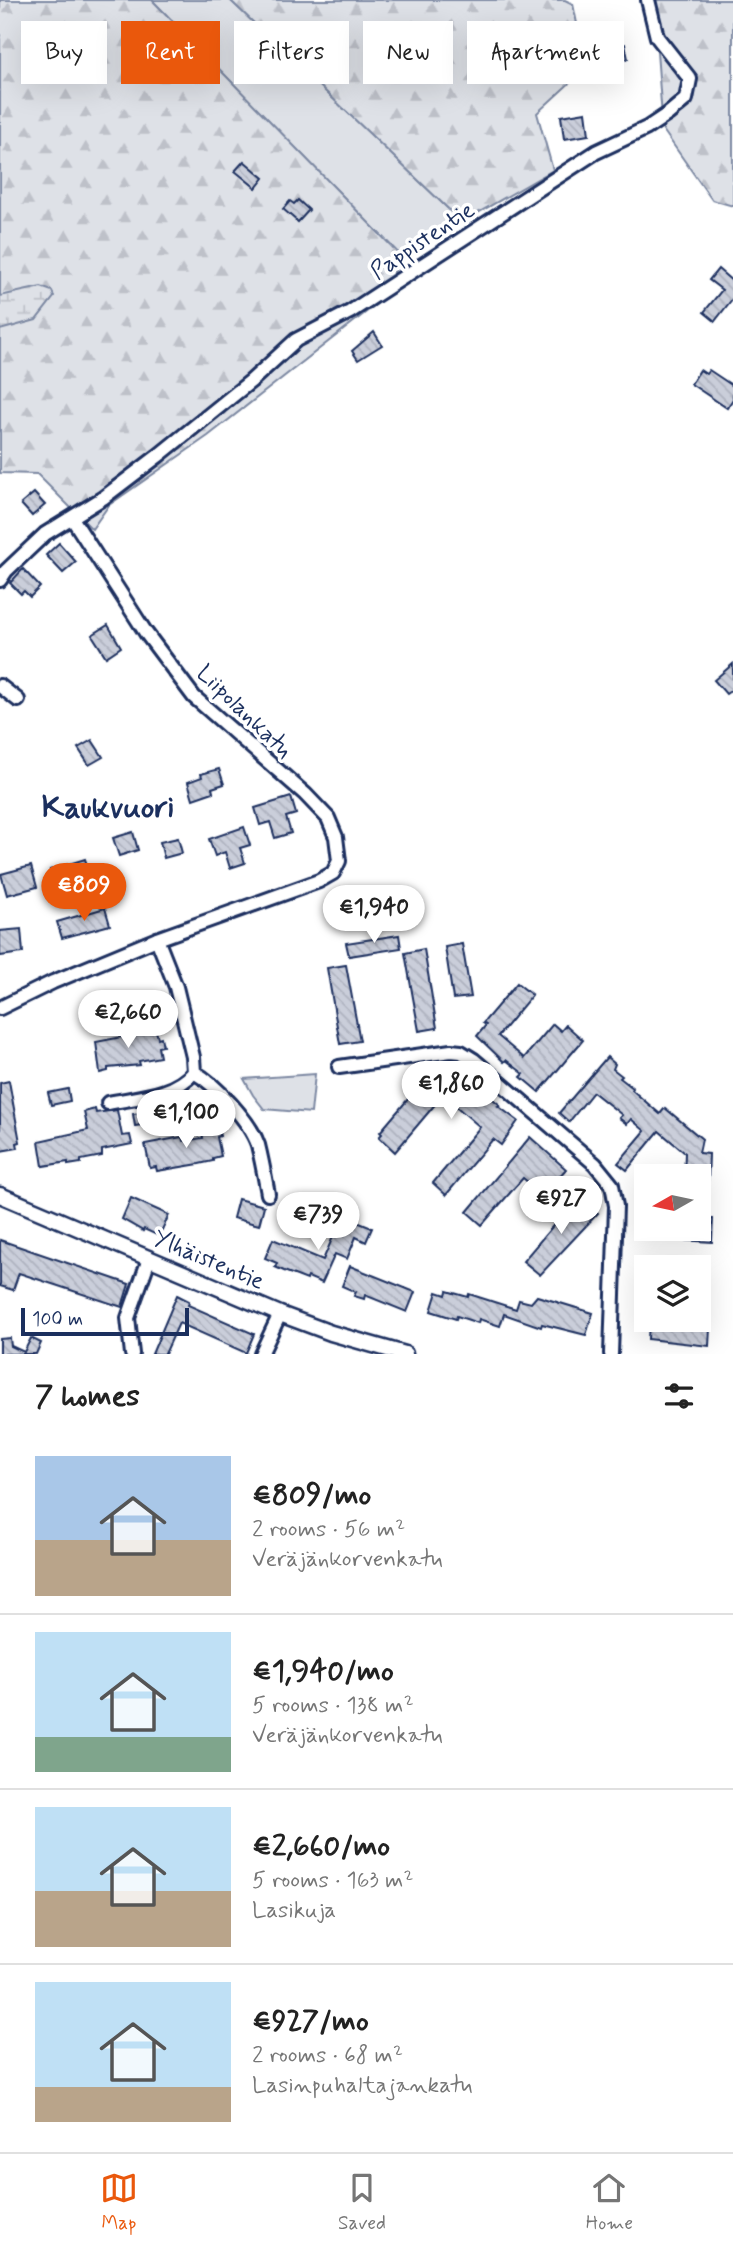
<!DOCTYPE html>
<html lang="en">
<head>
<meta charset="utf-8">
<style>
  :root { --surface:#fff; --page:#f2f2f2; --text:#222; --muted:#767676; --line:#e0e0e0; --accent:#ea580c }
  body { margin:0; font-family:Mynerve,sans-serif; background:var(--page); color:var(--text); height:100vh; display:flex; flex-direction:column; font-size:26px; white-space:nowrap }
  * { box-sizing:border-box; margin:0 }
  p { font-size:23px; color:var(--muted) }
  .icon { flex:none; width:38px; height:38px; fill:none; stroke:currentColor; stroke-width:2; stroke-linecap:round; stroke-linejoin:round }
  .map { position:relative; height:1354px; overflow:hidden }
  .sheet { display:flex; flex-direction:column; background:var(--surface); flex:1 }
  .sheet>* { flex:none }
  .guide { position:absolute; left:21px; top:21px; width:691px; height:63px; display:flex; gap:14px }
  .needle { width:46px; rotate:261deg }
  .tools { position:absolute; left:634px; top:1164px; display:grid; gap:14px }
  .tools a { display:grid; place-items:center; width:77px; height:77px; border-radius:0px; background:var(--surface); box-shadow:0 7px 28px #0002; font-size:35px }
  .scale { position:absolute; left:21px; bottom:18px; width:168px; box-sizing:border-box; padding-left:7px; border:4px solid #1b2f5e; border-top:0; font-size:19px; line-height:24px; white-space:nowrap; color:#1b2f5e; -webkit-text-stroke:5px #fff; paint-order:stroke }
  .price { position:absolute; translate:-50% -60px; padding:0 16px; border-radius:24px; background:#fff; color:#222; font-size:23px; line-height:46px; filter:drop-shadow(0 2px 4px #0008) }
  .price::after { content:''; position:absolute; left:50%; top:42px; width:21px; height:16px; margin-left:-10px; background:inherit; clip-path:polygon(0 0,100% 0,50% 100%) }
  .price.active { background:var(--accent); color:#fff }
  ul { padding:0; list-style:none }
  li { display:flex; align-items:center; gap:21px; height:175px; padding:0 35px }
  li+li { border-top:2px solid var(--line) }
  li span { display:grid; place-items:center; flex:none; width:196px; height:140px; border-radius:0px; color:#555 }
  li>.icon { margin-inline-start:auto }
  span .icon { width:84px; height:84px; fill:#fffc; stroke-width:1 }
  li b { font-size:30px }
  h2 { display:flex; justify-content:space-between; align-items:center; height:84px; padding:0 35px; font-size:30px }
  .tag { padding:0 24px; border-radius:0px; background:var(--surface); box-shadow:0 7px 28px #0002; font-size:24px; line-height:63px }
  .tag.active { background:var(--accent); color:#fff }
  .tab-bar { display:flex; justify-content:space-around; align-items:center; height:98px; border-top:2px solid var(--line); background:var(--surface); font-size:19px; color:var(--muted) }
  .tab-bar a { display:grid; justify-items:center; gap:4px }
  .tab-bar .active { color:var(--accent) }
  .map>svg:first-child { display:block }
</style>
</head>
<body>
<div class="map">
<svg width="733" height="1354" viewBox="0 0 733 1354">
  <defs>
    <pattern id="forest-firs" width="22" height="20" patternUnits="userSpaceOnUse" patternTransform="scale(1.75)"><rect width="22" height="20" fill="#dee1e7"/><path d="M5 1l3.5 6h-7zM16 11l3.5 6h-7z" fill="#bec1c9"/></pattern>
    <pattern id="wetland-marsh" width="20" height="14" patternUnits="userSpaceOnUse" patternTransform="scale(1.75)"><rect width="20" height="14" fill="#dee1e7"/><path d="M1 5h8M5 5V1M11 12h8M15 12V8" fill="none" stroke="#bec1c9"/></pattern>
    <pattern id="building-back-hatch" width="6" height="6" patternUnits="userSpaceOnUse" patternTransform="scale(1.75)"><rect width="6" height="6" fill="#caceda"/><path d="M-1 5l2 2M0 0l6 6M5-1l2 2" fill="none" stroke="#adb1be"/></pattern>
  </defs>
  <rect width="100%" height="100%" fill="#fff"/>
  <filter id="ink" filterUnits="userSpaceOnUse"><feTurbulence type="fractalNoise" baseFrequency=".0143" numOctaves="2"/><feDisplacementMap in="SourceGraphic" scale="14" xChannelSelector="R" yChannelSelector="G"/><feConvolveMatrix kernelMatrix="1 2 1 2 8 2 1 2 1" color-interpolation-filters="sRGB"/></filter>
  <g filter="url(#ink)">
    <g fill="#dee1e7" stroke="#7c88a2" stroke-width="2">
      <polygon points="152,0 230,0 462,222 402,257"/>
      <polygon points="315,1074 311,1113 264,1109 253,1095 244,1079"/>
    </g>
    <g fill="url(#forest-firs)" stroke="#7c88a2" stroke-width="2">
      <polygon points="0,0 152,0 402,257 379,302 208,436 109,505 92,529 37,474 0,473"/>
      <polygon points="230,0 565,0 573,4 586,68 537,113 553,170 462,222"/>
      <polygon points="653,0 733,0 733,206 712,200 663,130"/>
    </g>
    <polygon fill="url(#wetland-marsh)" stroke="#7c88a2" stroke-width="2" points="41,287 52,291 54,297 36,320 0,330 0,296"/>
    <g fill="url(#building-back-hatch)" stroke="#1b2f5e" stroke-width="2">
      <polygon points="609,25 611,33 615,32 618,45 625,44 628,59 605,63 598,27"/>
      <polygon points="586,112 589,135 564,139 561,116"/>
      <polygon points="244,161 264,178 256,188 235,171"/>
      <polygon points="298,200 309,210 298,222 283,209 290,201 294,204"/>
      <polygon points="718,269 733,282 733,298 715,321 704,312 722,290 709,280"/>
      <polygon points="374,332 382,345 358,360 352,351"/>
      <polygon points="700,370 706,374 709,370 733,386 733,399 727,408 691,384"/>
      <polygon points="34,493 45,505 32,516 21,504"/>
      <polygon points="59,543 76,562 63,573 46,555"/>
      <polygon points="23,569 40,587 30,597 24,591 21,594 10,583"/>
      <polygon points="108,625 121,647 106,657 92,635"/>
      <polygon points="733,664 733,689 726,694 714,680"/>
      <polygon points="92,740 103,757 89,765 78,748"/>
      <polygon points="219,769 224,784 212,788 213,792 193,799 188,782 202,777 201,774"/>
      <polygon points="291,797 296,814 286,817 291,833 275,838 270,822 260,825 255,808"/>
      <polygon points="244,827 250,845 240,848 245,863 230,868 225,852 215,856 209,839"/>
      <polygon points="133,832 138,850 119,856 113,838"/>
      <polygon points="178,838 182,853 164,858 160,842"/>
      <polygon points="85,859 91,876 56,887 50,870"/>
      <polygon points="31,866 37,887 7,895 1,874"/>
      <polygon points="105,908 110,925 62,938 57,922"/>
      <polygon points="21,929 23,953 0,956 0,931"/>
      <polygon points="399,935 401,948 349,956 346,943"/>
      <polygon points="462,944 471,997 453,999 445,947"/>
      <polygon points="424,949 437,1028 419,1031 405,953"/>
      <polygon points="346,965 360,1041 340,1044 327,968"/>
      <polygon points="517,983 532,995 498,1036 524,1058 553,1024 561,1031 566,1025 583,1040 539,1092 521,1077 524,1074 506,1060 504,1062 477,1036 486,1025 483,1023"/>
      <polygon points="156,1031 158,1038 161,1037 163,1046 158,1047 160,1057 139,1061 140,1065 108,1068 108,1071 100,1073 96,1042 122,1037 122,1035 133,1033 133,1036"/>
      <polygon points="607,1057 615,1064 613,1069 622,1076 620,1078 633,1088 632,1090 660,1114 665,1108 702,1139 699,1153 709,1154 708,1183 698,1183 698,1176 684,1176 685,1153 659,1131 627,1170 618,1163 645,1131 631,1119 627,1124 619,1118 622,1115 593,1092 569,1122 559,1113"/>
      <polygon points="440,1066 468,1091 475,1084 500,1105 498,1106 518,1121 501,1145 493,1139 446,1195 433,1183 480,1127 443,1095 395,1152 379,1137 382,1134 380,1132 420,1085 434,1068 437,1070"/>
      <polygon points="9,1081 20,1142 17,1143 18,1148 0,1151 0,1083"/>
      <polygon points="68,1089 70,1101 51,1105 48,1093"/>
      <polygon points="198,1104 200,1116 135,1126 133,1114"/>
      <polygon points="95,1109 96,1113 117,1110 122,1136 130,1135 132,1144 102,1150 102,1156 81,1160 81,1163 68,1165 68,1162 43,1166 39,1141 88,1130 84,1112"/>
      <polygon points="213,1119 214,1123 217,1123 220,1136 217,1137 221,1156 213,1158 213,1161 199,1164 157,1171 156,1167 150,1168 145,1144 182,1137 183,1141 203,1138 200,1121"/>
      <polygon points="530,1137 566,1169 543,1195 523,1178 482,1225 467,1212"/>
      <polygon points="580,1197 598,1213 540,1275 523,1261 574,1201 576,1203"/>
      <polygon points="131,1198 169,1215 159,1236 144,1229 143,1231 122,1219"/>
      <polygon points="238,1199 264,1206 259,1225 233,1218"/>
      <polygon points="342,1216 372,1228 366,1242 356,1237 347,1259 335,1254 322,1283 308,1277 307,1280 284,1271 275,1267 277,1263 265,1258 273,1239 323,1260"/>
      <polygon points="698,1219 713,1219 712,1242 664,1239 664,1228 698,1228"/>
      <polygon points="0,1240 129,1284 122,1307 19,1273 13,1290 0,1286"/>
      <polygon points="350,1266 415,1292 407,1312 365,1295 364,1299 354,1296 356,1292 342,1286"/>
      <polygon points="447,1291 468,1297 469,1294 516,1309 519,1300 531,1303 537,1296 593,1313 586,1335 542,1324 541,1327 504,1314 500,1326 479,1319 478,1323 457,1316 456,1319 431,1311 437,1292 446,1295"/>
      <polygon points="177,1295 189,1301 188,1305 254,1334 246,1353 179,1323 165,1354 152,1354"/>
      <polygon points="649,1321 689,1323 689,1327 710,1328 709,1346 648,1339"/>
      <polygon points="10,1338 11,1346 24,1352 31,1338 41,1343 36,1354 0,1354 0,1339"/>
    </g>
    <g fill="none" stroke-linecap="round" stroke-linejoin="round">
      <g stroke="#1b2f5e" stroke-width="18">
        <g id="minor">
          <polyline points="0,580 6,571 45,534 103,498 158,456 251,381 296,340 350,312 596,152 647,128 668,114 686,99 690,79 657,37 648,0"/>
          <polyline points="0,686 18,700"/>
          <path d="M 157,939 L 176,987 L 193,1057 L 194,1072 C 215,1084 250,1121 258,1145 C 262,1161 265,1178 268,1194"/>
          <polyline points="0,1008 53,982 157,939 319,881 333,873 339,861 336,837 328,818 305,794 194,697 146,633 72,518"/>
          <polyline points="339,1067 451,1051 461,1052 474,1060 595,1164 612,1185 616,1206 611,1354"/>
          <path d="M 108,1103 C 137,1097 174,1096 194,1072"/>
          <polyline points="132,1354 128,1318 149,1259"/>
          <polyline points="261,1354 280,1314"/>
        </g>
      </g>
      <g stroke="#1b2f5e" stroke-width="19">
        <polyline id="tertiary" points="0,1195 280,1314 331,1333 405,1354"/>
      </g>
      <use href="#minor" stroke="#fff" stroke-width="12"/>
      <use href="#tertiary" stroke="#fff" stroke-width="14"/>
    </g>
  </g>
  <g text-anchor="middle" stroke-width="7" stroke-linejoin="round" paint-order="stroke">
    <g font-size="24" fill="#1b2f5e" stroke="#fff">
      <text transform="translate(422 240) rotate(-34)" y="8">Pappistentie</text>
      <text transform="translate(245 711) rotate(44)" y="8">Liipolankatu</text>
      <text transform="translate(209 1259) rotate(23)" y="8">Ylhäistentie</text>
    </g>
    <g font-size="32" font-weight="bold" fill="#1b2f5e" stroke="#fff">
      <text x="108" y="817">Kaukvuori</text>
    </g>
  </g>
</svg>
<div class="tools">
<a><svg class="needle" viewBox="-14 -14 28 28"><path d="M0-13l5 13h-10z" fill="#e53935"/><path d="M0 13l5-13h-10z" fill="#767676"/></svg></a>
<a><svg class="icon" aria-label="layers" viewBox="0 0 24 24"><path d="M12 4l9 5-9 5-9-5zM3 14l9 5 9-5"/></svg></a>
</div>
<div class="scale">100 m</div>
<b class="price active" style="left:84px;top:923px">€809</b>
<b class="price" style="left:374px;top:945px">€1,940</b>
<b class="price" style="left:128px;top:1050px">€2,660</b>
<b class="price" style="left:451px;top:1121px">€1,860</b>
<b class="price" style="left:186px;top:1150px">€1,100</b>
<b class="price" style="left:561px;top:1236px">€927</b>
<b class="price" style="left:318px;top:1252px">€739</b>
<div class="guide">
<a class="tag">Buy</a>
<a class="tag active">Rent</a>
<a class="tag">Filters</a>
<a class="tag">New</a>
<a class="tag">Apartment</a>
</div>
</div>
<section class="sheet">
<h2>7 homes<svg class="icon" aria-label="filters" viewBox="0 0 24 24"><path d="M4 7h16M4 17h16"/><circle cx="9" cy="7" r="2"/><circle cx="15" cy="17" r="2"/></svg></h2>
<ul>
<li><span style="background:linear-gradient(#a9c7e8 60%,#b9a48a 0)"><svg class="icon" aria-label="home" viewBox="0 0 24 24"><path d="M3 11l9-7 9 7M6 9v11h12V9"/></svg></span><div><b>€809/mo</b><p>2 rooms · 56 m²</p><p>Veräjänkorvenkatu</p></div></li>
<li><span style="background:linear-gradient(#bfe0f5 75%,#7fa58c 0)"><svg class="icon" aria-label="home" viewBox="0 0 24 24"><path d="M3 11l9-7 9 7M6 9v11h12V9"/></svg></span><div><b>€1,940/mo</b><p>5 rooms · 138 m²</p><p>Veräjänkorvenkatu</p></div></li>
<li><span style="background:linear-gradient(#bfe0f5 60%,#b9a48a 0)"><svg class="icon" aria-label="home" viewBox="0 0 24 24"><path d="M3 11l9-7 9 7M6 9v11h12V9"/></svg></span><div><b>€2,660/mo</b><p>5 rooms · 163 m²</p><p>Lasikuja</p></div></li>
<li><span style="background:linear-gradient(#bfe0f5 75%,#b9a48a 0)"><svg class="icon" aria-label="home" viewBox="0 0 24 24"><path d="M3 11l9-7 9 7M6 9v11h12V9"/></svg></span><div><b>€927/mo</b><p>2 rooms · 68 m²</p><p>Lasinpuhaltajankatu</p></div></li>
</ul>
</section>
<nav class="tab-bar">
<a class="active"><svg class="icon" aria-label="map" viewBox="0 0 24 24"><path d="M3 6l6-2 6 2 6-2v14l-6 2-6-2-6 2zM9 4v14M15 6v14"/></svg>Map</a>
<a><svg class="icon" aria-label="saved" viewBox="0 0 24 24"><path d="M7 4h10v16l-5-4-5 4z"/></svg>Saved</a>
<a><svg class="icon" aria-label="home" viewBox="0 0 24 24"><path d="M3 11l9-7 9 7M6 9v11h12V9"/></svg>Home</a>
</nav>
</body>
</html>
